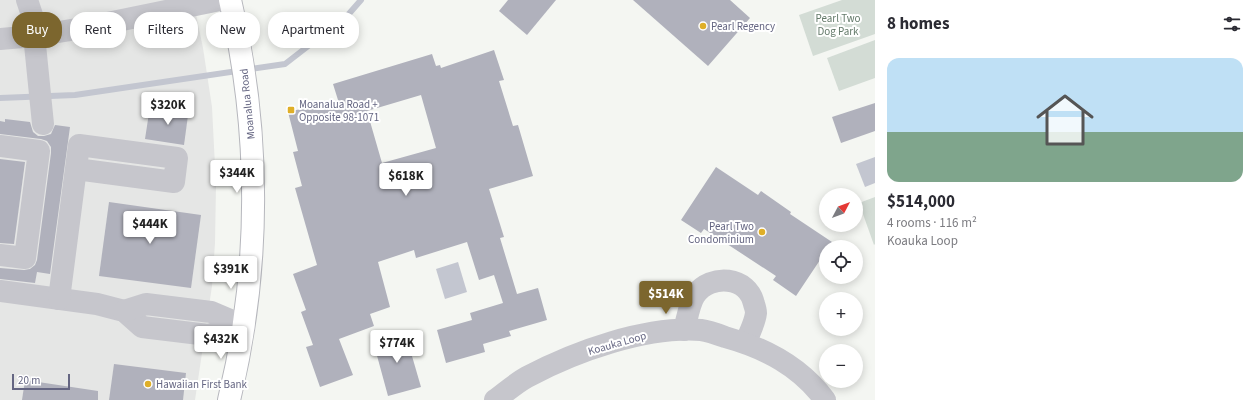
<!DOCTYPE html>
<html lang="en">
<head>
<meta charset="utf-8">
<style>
  :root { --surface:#fff; --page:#f2f2f3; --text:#2b2b33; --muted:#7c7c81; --line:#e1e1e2; --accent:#7c662e }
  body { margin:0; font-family:"Source Sans 3",sans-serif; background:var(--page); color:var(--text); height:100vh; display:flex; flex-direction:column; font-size:15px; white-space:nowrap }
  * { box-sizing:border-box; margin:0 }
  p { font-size:13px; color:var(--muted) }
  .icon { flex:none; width:22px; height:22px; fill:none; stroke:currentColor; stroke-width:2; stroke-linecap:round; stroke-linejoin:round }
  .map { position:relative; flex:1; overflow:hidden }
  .side { display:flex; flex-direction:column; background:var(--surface); width:380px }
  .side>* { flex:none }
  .hud { position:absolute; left:12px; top:12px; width:380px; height:36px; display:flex; gap:8px }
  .needle { width:26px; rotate:49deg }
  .buttons { position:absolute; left:819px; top:188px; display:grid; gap:8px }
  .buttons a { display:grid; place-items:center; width:44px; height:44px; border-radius:50%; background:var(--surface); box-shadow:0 2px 10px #0003; font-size:20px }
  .scale { position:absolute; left:12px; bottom:10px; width:58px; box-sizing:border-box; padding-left:4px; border:2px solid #656682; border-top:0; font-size:11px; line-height:14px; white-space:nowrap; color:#656682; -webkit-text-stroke:3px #fff; paint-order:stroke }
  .price { position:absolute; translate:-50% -34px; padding:0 9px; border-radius:4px; background:#fff; color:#222; font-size:13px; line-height:26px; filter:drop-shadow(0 1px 2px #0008) }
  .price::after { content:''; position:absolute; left:50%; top:24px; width:12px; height:9px; margin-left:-6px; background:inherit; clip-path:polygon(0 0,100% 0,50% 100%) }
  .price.selected { background:var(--accent); color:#fff }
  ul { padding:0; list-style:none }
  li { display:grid; align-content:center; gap:8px; height:212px; padding:0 12px }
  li+li { border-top:1px solid var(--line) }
  li span { display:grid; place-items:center; height:124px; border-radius:12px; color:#555 }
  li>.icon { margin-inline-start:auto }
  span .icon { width:72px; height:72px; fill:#fffc; stroke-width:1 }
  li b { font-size:17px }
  h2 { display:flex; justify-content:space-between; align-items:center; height:48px; padding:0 12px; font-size:17px }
  .pill { padding:0 14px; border-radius:16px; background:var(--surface); box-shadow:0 2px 10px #0003; font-size:14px; line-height:36px }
  .pill.selected { background:var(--accent); color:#fff }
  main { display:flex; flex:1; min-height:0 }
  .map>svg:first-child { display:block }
</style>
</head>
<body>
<main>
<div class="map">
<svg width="875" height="400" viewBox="0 0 875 400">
  <rect width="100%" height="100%" fill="#f4f6f2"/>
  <polygon fill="#e5e6e5" points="0,0 193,0 203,48 212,107 216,186 215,243 212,286 195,400 0,400"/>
  <g fill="#d3dcd5">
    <polygon points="842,0 875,0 875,34 813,56 799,15"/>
    <polygon points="875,40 875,78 839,91 827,58"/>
    <polygon points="875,197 875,244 874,245 859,203"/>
  </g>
  <g fill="#c3c6d0">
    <polygon points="875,157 875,183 865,187 856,164"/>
    <polygon points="458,262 467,292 445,299 436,269"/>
  </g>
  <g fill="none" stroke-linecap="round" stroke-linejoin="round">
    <polyline stroke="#c3c6d0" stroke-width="6" points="0,98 75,95 285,64 347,16 361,0"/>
  </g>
  <g fill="#b0b1bc" fill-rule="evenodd">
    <polygon points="508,0 556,0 527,35 499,11"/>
    <polygon points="633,0 730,0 750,18 708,66"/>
    <path d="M 494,50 L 504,80 L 499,81 L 513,126 L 518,125 L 533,176 L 489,189 L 504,237 L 500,238 L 517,294 L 538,288 L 547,320 L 509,331 L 511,336 L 483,344 L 485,352 L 446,363 L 437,330 L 472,320 L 470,313 L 503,303 L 494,275 L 479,280 L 467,242 L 416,258 L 414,250 L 378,262 L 390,307 L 370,314 L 374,326 L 339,339 L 353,375 L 320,387 L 306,347 L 313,345 L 301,312 L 306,310 L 293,274 L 317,265 L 295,188 L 302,186 L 293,152 L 298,151 L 288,112 L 338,100 L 333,84 L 432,54 L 436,66 L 440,65 L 441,68 ZM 421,95 L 436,148 L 382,163 L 367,111 Z"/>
    <polygon points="875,103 875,131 841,143 832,117"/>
    <polygon points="189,108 184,145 145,139 149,113"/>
    <polygon points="5,119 30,122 33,132 38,136 44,136 51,134 55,125 70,127 50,274 37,272 35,283 0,279 0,268 24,270 30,269 35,265 37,260 51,153 51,147 47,141 41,139 0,134 0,121 5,122"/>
    <polygon points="0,159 25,162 14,244 0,243"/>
    <polygon points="716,167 758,195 761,191 791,212 790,214 832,242 829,247 826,247 826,251 796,296 773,280 776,276 724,242 704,229 701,233 681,220"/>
    <polygon points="109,202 201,215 191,288 99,276"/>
    <polygon points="405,332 421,387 388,396 373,341"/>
    <polygon points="114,364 186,373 183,400 109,400"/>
    <polygon points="25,380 98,391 98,400 22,400"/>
  </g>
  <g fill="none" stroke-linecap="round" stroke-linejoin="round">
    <g stroke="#b6b7bd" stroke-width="24">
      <path id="major" d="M 229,400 C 261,269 261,131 230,0"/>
    </g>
    <g stroke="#c6c6cc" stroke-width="22">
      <polyline points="27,0 32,15 43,124"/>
      <polyline points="0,39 34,36 83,28 220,0"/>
      <polyline points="0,146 39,151 25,258 0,255"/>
      <polyline points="0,291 97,304 124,311 142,327 208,335 244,326"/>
      <polyline points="59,299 79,145 177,158 174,182 76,169"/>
      <polyline points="124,311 146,304 211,312 244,326"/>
      <path d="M 684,330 C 687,320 689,304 695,295 C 711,273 748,276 754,304 C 755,307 756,311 756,313 C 755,323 749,333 746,342"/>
      <path d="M 495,400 C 506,392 516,383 527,377 C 576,351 646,326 701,330 C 709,331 717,334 725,337 C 765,348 800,366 825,400"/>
    </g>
    <use href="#major" stroke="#fff" stroke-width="22"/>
  </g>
  <g fill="#dfaf28" stroke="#fff" stroke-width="1.5">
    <circle cx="703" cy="26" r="4"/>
    <rect x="287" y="106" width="8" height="8" rx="2"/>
    <circle cx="762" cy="232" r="4"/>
    <circle cx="148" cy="384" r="4"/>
  </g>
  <g text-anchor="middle" stroke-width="4" stroke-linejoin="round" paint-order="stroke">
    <g font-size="11" fill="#647a6a" stroke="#fff">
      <text x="838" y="22">Pearl Two<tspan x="838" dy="13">Dog Park</tspan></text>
    </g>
    <g font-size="11" fill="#656682" stroke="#fff" text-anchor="start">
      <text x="711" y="30">Pearl Regency</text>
      <text x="299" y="108">Moanalua Road +<tspan x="299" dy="13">Opposite 98-1071</tspan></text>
      <text x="754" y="230" text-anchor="end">Pearl Two<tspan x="754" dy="13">Condominium</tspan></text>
      <text x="156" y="388">Hawaiian First Bank</text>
    </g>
    <g font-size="11" fill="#656682" stroke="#fff">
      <text transform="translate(247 104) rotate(-96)" y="4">Moanalua Road</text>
      <text transform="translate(617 343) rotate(-16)" y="4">Koauka Loop</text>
    </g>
  </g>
</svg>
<div class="buttons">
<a><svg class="needle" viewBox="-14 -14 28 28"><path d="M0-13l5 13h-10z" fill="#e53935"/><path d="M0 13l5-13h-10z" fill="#7c7c81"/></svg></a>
<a><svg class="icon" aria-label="locate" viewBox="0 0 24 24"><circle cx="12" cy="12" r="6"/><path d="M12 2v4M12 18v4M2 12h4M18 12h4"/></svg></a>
<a>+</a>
<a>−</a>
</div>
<div class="scale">20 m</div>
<b class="price" style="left:168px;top:126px">$320K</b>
<b class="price" style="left:237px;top:194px">$344K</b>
<b class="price" style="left:406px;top:197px">$618K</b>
<b class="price" style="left:150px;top:245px">$444K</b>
<b class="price" style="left:231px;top:290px">$391K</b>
<b class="price selected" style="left:666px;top:315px">$514K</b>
<b class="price" style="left:221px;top:360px">$432K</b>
<b class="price" style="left:397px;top:364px">$774K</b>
<div class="hud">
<a class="pill selected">Buy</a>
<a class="pill">Rent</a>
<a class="pill">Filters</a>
<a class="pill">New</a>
<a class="pill">Apartment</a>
</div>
</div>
<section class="side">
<h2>8 homes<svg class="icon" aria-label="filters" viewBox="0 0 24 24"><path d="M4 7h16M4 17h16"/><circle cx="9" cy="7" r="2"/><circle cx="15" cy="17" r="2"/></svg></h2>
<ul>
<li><span style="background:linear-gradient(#bfe0f5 60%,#7fa58c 0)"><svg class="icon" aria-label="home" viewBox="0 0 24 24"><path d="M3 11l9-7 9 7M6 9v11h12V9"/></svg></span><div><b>$514,000</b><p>4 rooms · 116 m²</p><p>Koauka Loop</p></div></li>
</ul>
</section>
</main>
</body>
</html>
